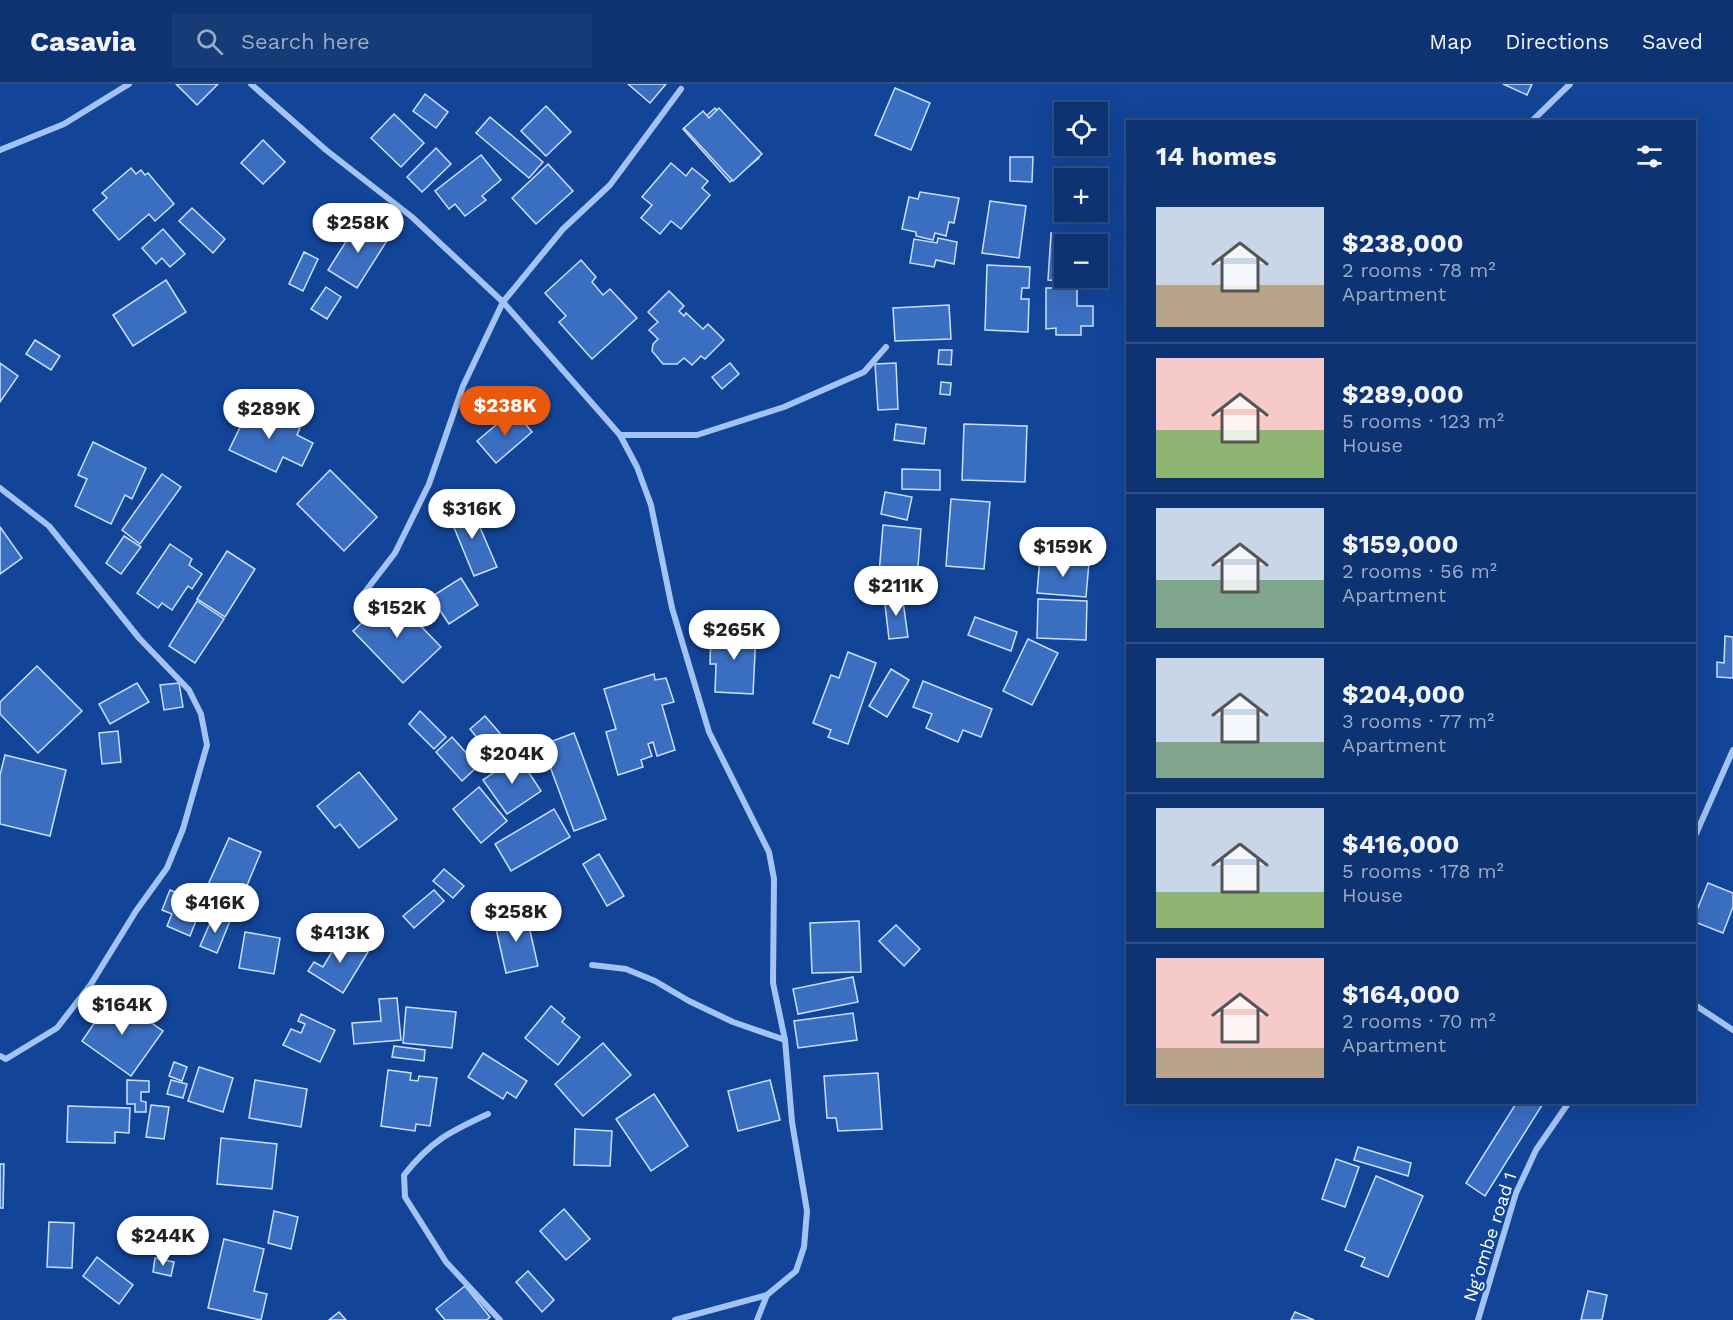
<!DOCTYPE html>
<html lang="en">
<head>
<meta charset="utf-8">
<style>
  :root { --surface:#0e3372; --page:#173b77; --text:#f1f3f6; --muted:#9baac4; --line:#2e4e84; --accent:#ea580c }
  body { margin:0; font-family:"Work Sans",sans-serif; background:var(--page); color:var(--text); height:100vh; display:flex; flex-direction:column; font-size:22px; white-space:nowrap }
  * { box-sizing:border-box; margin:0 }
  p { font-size:20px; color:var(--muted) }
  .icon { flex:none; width:33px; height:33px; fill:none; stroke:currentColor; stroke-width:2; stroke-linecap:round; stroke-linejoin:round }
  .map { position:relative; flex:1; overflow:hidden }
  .details { position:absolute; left:1126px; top:36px; width:570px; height:984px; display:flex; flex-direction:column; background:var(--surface); border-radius:0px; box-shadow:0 6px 24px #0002,0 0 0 2px var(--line) }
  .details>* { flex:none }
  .controls { position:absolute; left:1054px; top:18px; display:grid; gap:12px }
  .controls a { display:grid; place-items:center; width:54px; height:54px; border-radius:0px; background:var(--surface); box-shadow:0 6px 24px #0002,0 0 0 2px var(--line); font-size:30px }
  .price { position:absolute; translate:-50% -51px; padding:0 14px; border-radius:21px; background:#fff; color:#222; font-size:20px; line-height:39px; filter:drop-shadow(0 2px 3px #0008) }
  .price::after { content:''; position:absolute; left:50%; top:36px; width:18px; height:14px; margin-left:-9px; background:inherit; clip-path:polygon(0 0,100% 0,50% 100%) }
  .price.current { background:var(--accent); color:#fff }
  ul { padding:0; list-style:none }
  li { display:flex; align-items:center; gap:18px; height:150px; padding:0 30px }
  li+li { border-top:2px solid var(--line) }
  li span { display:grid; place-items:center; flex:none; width:168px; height:120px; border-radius:0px; color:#555 }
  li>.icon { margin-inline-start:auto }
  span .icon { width:72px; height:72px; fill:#fffc; stroke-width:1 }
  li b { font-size:26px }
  h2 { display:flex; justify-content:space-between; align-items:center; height:72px; padding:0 30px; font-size:26px }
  header { display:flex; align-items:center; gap:36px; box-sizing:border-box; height:84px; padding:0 30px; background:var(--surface); border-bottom:2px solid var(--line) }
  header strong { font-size:28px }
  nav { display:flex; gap:33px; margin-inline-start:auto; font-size:21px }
  .search { width:420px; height:54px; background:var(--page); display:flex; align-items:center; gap:15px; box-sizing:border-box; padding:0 21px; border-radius:0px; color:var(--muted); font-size:22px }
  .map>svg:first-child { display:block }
</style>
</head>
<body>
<header>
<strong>Casavia</strong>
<div class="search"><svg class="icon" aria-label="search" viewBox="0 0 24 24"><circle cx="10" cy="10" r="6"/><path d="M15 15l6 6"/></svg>Search here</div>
<nav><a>Map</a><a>Directions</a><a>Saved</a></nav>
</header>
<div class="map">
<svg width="1733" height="1236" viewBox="0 0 1733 1236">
  <rect width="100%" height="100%" fill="#124498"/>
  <g fill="#3a6ec0" stroke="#cbdffd" stroke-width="1.5">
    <polygon points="176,0 218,0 197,21"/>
    <polygon points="628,0 666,0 650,19"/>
    <polygon points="1503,0 1532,0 1527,11"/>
    <polygon points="895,4 930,19 911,66 875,51"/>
    <polygon points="425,10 448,28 436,44 413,27"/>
    <polygon points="546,22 571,48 546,72 521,47"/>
    <polygon points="715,24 759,74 730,98 683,45 700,30 704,34"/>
    <polygon points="719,24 762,70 733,97 684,44 703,27 709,34"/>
    <polygon points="394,30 424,59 401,83 371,54"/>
    <polygon points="490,33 543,78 529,94 476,49"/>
    <polygon points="263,56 285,78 263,100 241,79"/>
    <polygon points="436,64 451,80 422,108 407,93"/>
    <polygon points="481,71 501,96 482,112 486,116 465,132 455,120 449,125 435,107"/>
    <polygon points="1010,73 1033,73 1032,98 1010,97"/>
    <polygon points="671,79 686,92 692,84 708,97 702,104 710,111 681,145 671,137 660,150 641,134 652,121 642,113"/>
    <polygon points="548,80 573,107 536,140 512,114"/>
    <polygon points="131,84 136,90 141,86 145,91 148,89 174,120 155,137 149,130 119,156 93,126 107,114 102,109"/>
    <polygon points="920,108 959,114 954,139 949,138 946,152 935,149 933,156 916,152 916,148 902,145 909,113 918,115"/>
    <polygon points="990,117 1026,122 1019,174 982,169"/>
    <polygon points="192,124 225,155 213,169 179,137"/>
    <polygon points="359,137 388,155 357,204 328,186"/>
    <polygon points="163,145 185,170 170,183 162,174 156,180 142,164"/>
    <polygon points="1051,149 1088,151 1088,160 1065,160 1065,194 1086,194 1085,199 1048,196"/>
    <polygon points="938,154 957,158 954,180 936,176 934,183 910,179 914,155 937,159"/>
    <polygon points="304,168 318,175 303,207 289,200"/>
    <polygon points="581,176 596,193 592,198 603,211 610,205 637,234 592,275 559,238 566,232 545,209"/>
    <polygon points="987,181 1030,183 1029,204 1022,204 1021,215 1029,215 1028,248 985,246"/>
    <polygon points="166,196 186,228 133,262 113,231"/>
    <polygon points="326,203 341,213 327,235 311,225"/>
    <polygon points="1046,204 1077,204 1077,222 1093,222 1093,242 1081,242 1081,251 1056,251 1056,244 1046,245"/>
    <polygon points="669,207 684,222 679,227 684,232 686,229 703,245 708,240 724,256 705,275 701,272 692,281 684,274 677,280 663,280 652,267 653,260 658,255 649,246 658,238 648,228"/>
    <polygon points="949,221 951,255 895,257 893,224"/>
    <polygon points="35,256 60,272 51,286 26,270"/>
    <polygon points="939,266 952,266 951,281 938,280"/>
    <polygon points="0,279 18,292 0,318"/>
    <polygon points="730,279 739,290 722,305 712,293"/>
    <polygon points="896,279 898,325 878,326 875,280"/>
    <polygon points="941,298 951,299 950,311 940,310"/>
    <polygon points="254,315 269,323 265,333 284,342 286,337 300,344 297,351 313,359 302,382 283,373 276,388 229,366"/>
    <polygon points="514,326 532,348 496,379 477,357"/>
    <polygon points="896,340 926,344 924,360 894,356"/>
    <polygon points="964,340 1027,342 1025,398 962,396"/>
    <polygon points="93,358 146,384 132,415 125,411 111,440 75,422 87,395 78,391"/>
    <polygon points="902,385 940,386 940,406 902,405"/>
    <polygon points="330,386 377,433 344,467 297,420"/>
    <polygon points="162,390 181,403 140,460 122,446"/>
    <polygon points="885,408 912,413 907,436 881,430"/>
    <polygon points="951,415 990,418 984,485 946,482"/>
    <polygon points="470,420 497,483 474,492 448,429"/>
    <polygon points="883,441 921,445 917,494 879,490"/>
    <polygon points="0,443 22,474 0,490"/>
    <polygon points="124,452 141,463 121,490 106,479"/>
    <polygon points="170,460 192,475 189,481 202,490 192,505 188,502 172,526 162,519 158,524 137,509"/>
    <polygon points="227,467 255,485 225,533 197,515"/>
    <polygon points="1040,474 1089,478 1086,513 1037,509"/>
    <polygon points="461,494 478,521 449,540 431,513"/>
    <polygon points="902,510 908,553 889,555 884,512"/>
    <polygon points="391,511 441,563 403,599 353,547"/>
    <polygon points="1038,515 1087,517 1086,556 1037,554"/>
    <polygon points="197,517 224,535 195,579 169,562"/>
    <polygon points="975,533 1017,548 1011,567 968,551"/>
    <polygon points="711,546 756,549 753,610 715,608 716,580 710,580"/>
    <polygon points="1725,552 1733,553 1733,594 1717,593 1717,578 1724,579"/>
    <polygon points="1028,555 1058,569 1032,621 1003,607"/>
    <polygon points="848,568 876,579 848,660 828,653 831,646 813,639 831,591 839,594"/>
    <polygon points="37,582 82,627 38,669 0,630 0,618"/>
    <polygon points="891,585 909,596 887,633 869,622"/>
    <polygon points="654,590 655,596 666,594 674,618 662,621 675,666 657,672 653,658 648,660 652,672 641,676 643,683 618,691 606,648 616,645 604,605"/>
    <polygon points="923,597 992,625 981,653 963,646 958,658 926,644 932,630 913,623"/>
    <polygon points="137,599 149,618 110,640 99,620"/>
    <polygon points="179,599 183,623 164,626 160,601"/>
    <polygon points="420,627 446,653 434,665 409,640"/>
    <polygon points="485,632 504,654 488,667 470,645"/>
    <polygon points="118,647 121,678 102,680 99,649"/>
    <polygon points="574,649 606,735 574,747 542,661"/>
    <polygon points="452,653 478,682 462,697 436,668"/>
    <polygon points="5,671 66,686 50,752 0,740 0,691"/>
    <polygon points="518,672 541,707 507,730 483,696"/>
    <polygon points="359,688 397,735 359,764 340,740 335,744 317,722"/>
    <polygon points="479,703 507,737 481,759 453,725"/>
    <polygon points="554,725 570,753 511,787 495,760"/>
    <polygon points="229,754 261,768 240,818 207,803"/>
    <polygon points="599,770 624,812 607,822 583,780"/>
    <polygon points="444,785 464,802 453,814 433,797"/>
    <polygon points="1708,799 1733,809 1733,823 1723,849 1695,838 1695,831"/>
    <polygon points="170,806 203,819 190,852 167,842 172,830 162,826"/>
    <polygon points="434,806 444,817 414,844 403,832"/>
    <polygon points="526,829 538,882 506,889 494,836"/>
    <polygon points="214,830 230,837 217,869 200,862"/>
    <polygon points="859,837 861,888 812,889 810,839"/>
    <polygon points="896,841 920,865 904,882 879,857"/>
    <polygon points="245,848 280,854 274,890 239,884"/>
    <polygon points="335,853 343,858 345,854 368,868 343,909 308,887 314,878 323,883 333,866 329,863"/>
    <polygon points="853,893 858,918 798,930 793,905"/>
    <polygon points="113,912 163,947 131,992 82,957"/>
    <polygon points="397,914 401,956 354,960 352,939 381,937 379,915"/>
    <polygon points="551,922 565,934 562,938 580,953 558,981 525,954"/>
    <polygon points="406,923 456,928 452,964 403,959"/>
    <polygon points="853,929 857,956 798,964 794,937"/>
    <polygon points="301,930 335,946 320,978 283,961 291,945 301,949 305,940 298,937"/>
    <polygon points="603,959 631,991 583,1032 555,1000"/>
    <polygon points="394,962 425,966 424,977 392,973"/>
    <polygon points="483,969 527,997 516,1014 507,1008 503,1015 468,993"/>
    <polygon points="174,978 187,983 182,997 169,992"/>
    <polygon points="199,983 233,994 223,1028 188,1017"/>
    <polygon points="388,986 411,989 410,996 418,997 419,992 437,994 430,1042 416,1040 415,1047 381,1042"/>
    <polygon points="878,989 882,1045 838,1047 836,1034 827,1034 824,992"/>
    <polygon points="127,996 149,997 149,1008 141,1008 141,1017 146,1018 146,1028 135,1028 135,1020 127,1020"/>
    <polygon points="171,996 187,1000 183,1014 167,1010"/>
    <polygon points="255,996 307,1005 301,1043 249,1034"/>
    <polygon points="770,996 780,1036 738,1047 728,1007"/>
    <polygon points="654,1010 688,1062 651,1087 616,1035"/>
    <polygon points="1517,1018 1544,1018 1485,1112 1466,1099"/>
    <polygon points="151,1021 169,1023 164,1055 146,1053"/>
    <polygon points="68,1022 130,1024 129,1049 115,1048 115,1059 67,1058"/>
    <polygon points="575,1045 612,1047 610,1082 574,1081"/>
    <polygon points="221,1054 277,1060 272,1105 217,1100"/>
    <polygon points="1358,1063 1411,1079 1408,1092 1354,1076"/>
    <polygon points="1336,1075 1359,1083 1345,1123 1322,1115"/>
    <polygon points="0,1080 4,1080 3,1124 0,1124"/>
    <polygon points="1376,1092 1423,1112 1388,1193 1361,1182 1365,1174 1345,1166"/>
    <polygon points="564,1125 590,1155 566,1176 540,1147"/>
    <polygon points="274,1127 298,1133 291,1165 268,1159"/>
    <polygon points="49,1138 74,1139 72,1184 47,1183"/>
    <polygon points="224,1155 264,1165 254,1207 267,1210 261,1236 208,1224"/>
    <polygon points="97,1173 133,1201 119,1220 83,1192"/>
    <polygon points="155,1174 174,1178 171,1192 153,1188"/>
    <polygon points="528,1187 554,1216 542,1228 516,1198"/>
    <polygon points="465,1202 490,1233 487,1236 445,1236 436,1225"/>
    <polygon points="1588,1207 1607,1211 1602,1236 1581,1236"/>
    <polygon points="339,1228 346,1236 329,1236"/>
    <polygon points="1295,1228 1314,1236 1291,1236"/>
  </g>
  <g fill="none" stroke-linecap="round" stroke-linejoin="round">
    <g stroke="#a3c3f4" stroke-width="6">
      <polyline points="251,0 326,66 412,133 503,218 620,351 637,383 651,421 672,524 709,648 769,768 774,795 773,899 785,956 792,1038 807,1127 804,1163 796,1187 767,1211 675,1236"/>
      <polyline points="1531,38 1570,0"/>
      <polyline points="0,66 64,40 129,0"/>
      <polyline points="620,351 697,351 784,323 864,288 886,263"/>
      <polyline points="0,404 49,442 139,554 189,606 201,630 207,661 183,745 167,784 136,827 91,900 57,944 6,975 0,972"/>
      <polyline points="361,513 395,469 429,400 463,302 503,218 563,145 610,101 681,5"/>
      <polyline points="1695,752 1733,666"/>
      <polyline points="592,881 626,885 655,897 689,917 733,938 785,956"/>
      <polyline points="1695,921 1733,946"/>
      <path d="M 488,1030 C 449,1048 431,1057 404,1091 L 405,1113 L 446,1178 L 500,1236"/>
      <polyline points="757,1236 767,1211"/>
      <polyline points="1478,1236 1516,1109 1536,1066 1569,1018"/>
    </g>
  </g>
  <g text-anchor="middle" stroke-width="4.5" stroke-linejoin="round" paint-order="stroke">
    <g font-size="18" fill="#fff" stroke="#124498">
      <text transform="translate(1490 1153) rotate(-72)" y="6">Ng’ombe road 1</text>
    </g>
  </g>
</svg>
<div class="controls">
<a><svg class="icon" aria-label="locate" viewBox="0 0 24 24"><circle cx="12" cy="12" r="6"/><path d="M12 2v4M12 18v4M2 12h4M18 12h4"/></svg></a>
<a>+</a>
<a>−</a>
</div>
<b class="price" style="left:358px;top:170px">$258K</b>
<b class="price current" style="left:505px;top:353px">$238K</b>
<b class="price" style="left:269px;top:356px">$289K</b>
<b class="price" style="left:472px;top:456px">$316K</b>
<b class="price" style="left:1063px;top:494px">$159K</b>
<b class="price" style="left:896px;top:533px">$211K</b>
<b class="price" style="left:397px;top:555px">$152K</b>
<b class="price" style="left:734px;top:577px">$265K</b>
<b class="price" style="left:512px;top:701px">$204K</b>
<b class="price" style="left:215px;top:850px">$416K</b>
<b class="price" style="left:516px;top:859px">$258K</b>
<b class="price" style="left:340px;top:880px">$413K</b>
<b class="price" style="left:122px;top:952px">$164K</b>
<b class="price" style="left:163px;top:1183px">$244K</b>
<section class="details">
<h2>14 homes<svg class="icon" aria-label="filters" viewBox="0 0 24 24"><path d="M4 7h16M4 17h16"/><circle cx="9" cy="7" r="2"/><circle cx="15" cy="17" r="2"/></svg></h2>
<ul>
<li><span style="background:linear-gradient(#c9d6e8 65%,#b9a48a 0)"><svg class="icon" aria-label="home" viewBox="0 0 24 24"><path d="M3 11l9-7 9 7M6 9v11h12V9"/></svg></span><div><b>$238,000</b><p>2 rooms · 78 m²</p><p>Apartment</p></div></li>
<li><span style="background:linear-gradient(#f6c9c9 60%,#8fb573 0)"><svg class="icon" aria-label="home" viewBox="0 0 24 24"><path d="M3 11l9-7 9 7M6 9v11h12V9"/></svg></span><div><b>$289,000</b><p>5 rooms · 123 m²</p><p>House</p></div></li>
<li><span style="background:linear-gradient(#c9d6e8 60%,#7fa58c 0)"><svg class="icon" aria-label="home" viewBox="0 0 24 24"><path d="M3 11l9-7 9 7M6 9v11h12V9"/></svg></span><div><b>$159,000</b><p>2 rooms · 56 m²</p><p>Apartment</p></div></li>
<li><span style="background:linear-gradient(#c9d6e8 70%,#7fa58c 0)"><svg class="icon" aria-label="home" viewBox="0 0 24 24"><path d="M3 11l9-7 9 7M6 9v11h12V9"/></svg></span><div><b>$204,000</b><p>3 rooms · 77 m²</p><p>Apartment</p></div></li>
<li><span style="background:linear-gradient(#c9d6e8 70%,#8fb573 0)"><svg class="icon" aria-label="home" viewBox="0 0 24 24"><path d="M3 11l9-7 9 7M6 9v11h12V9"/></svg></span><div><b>$416,000</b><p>5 rooms · 178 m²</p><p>House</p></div></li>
<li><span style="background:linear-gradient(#f6c9c9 75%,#b9a48a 0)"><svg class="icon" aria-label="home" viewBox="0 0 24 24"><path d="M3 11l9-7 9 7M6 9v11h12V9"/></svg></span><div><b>$164,000</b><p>2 rooms · 70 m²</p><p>Apartment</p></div></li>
</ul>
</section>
</div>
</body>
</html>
